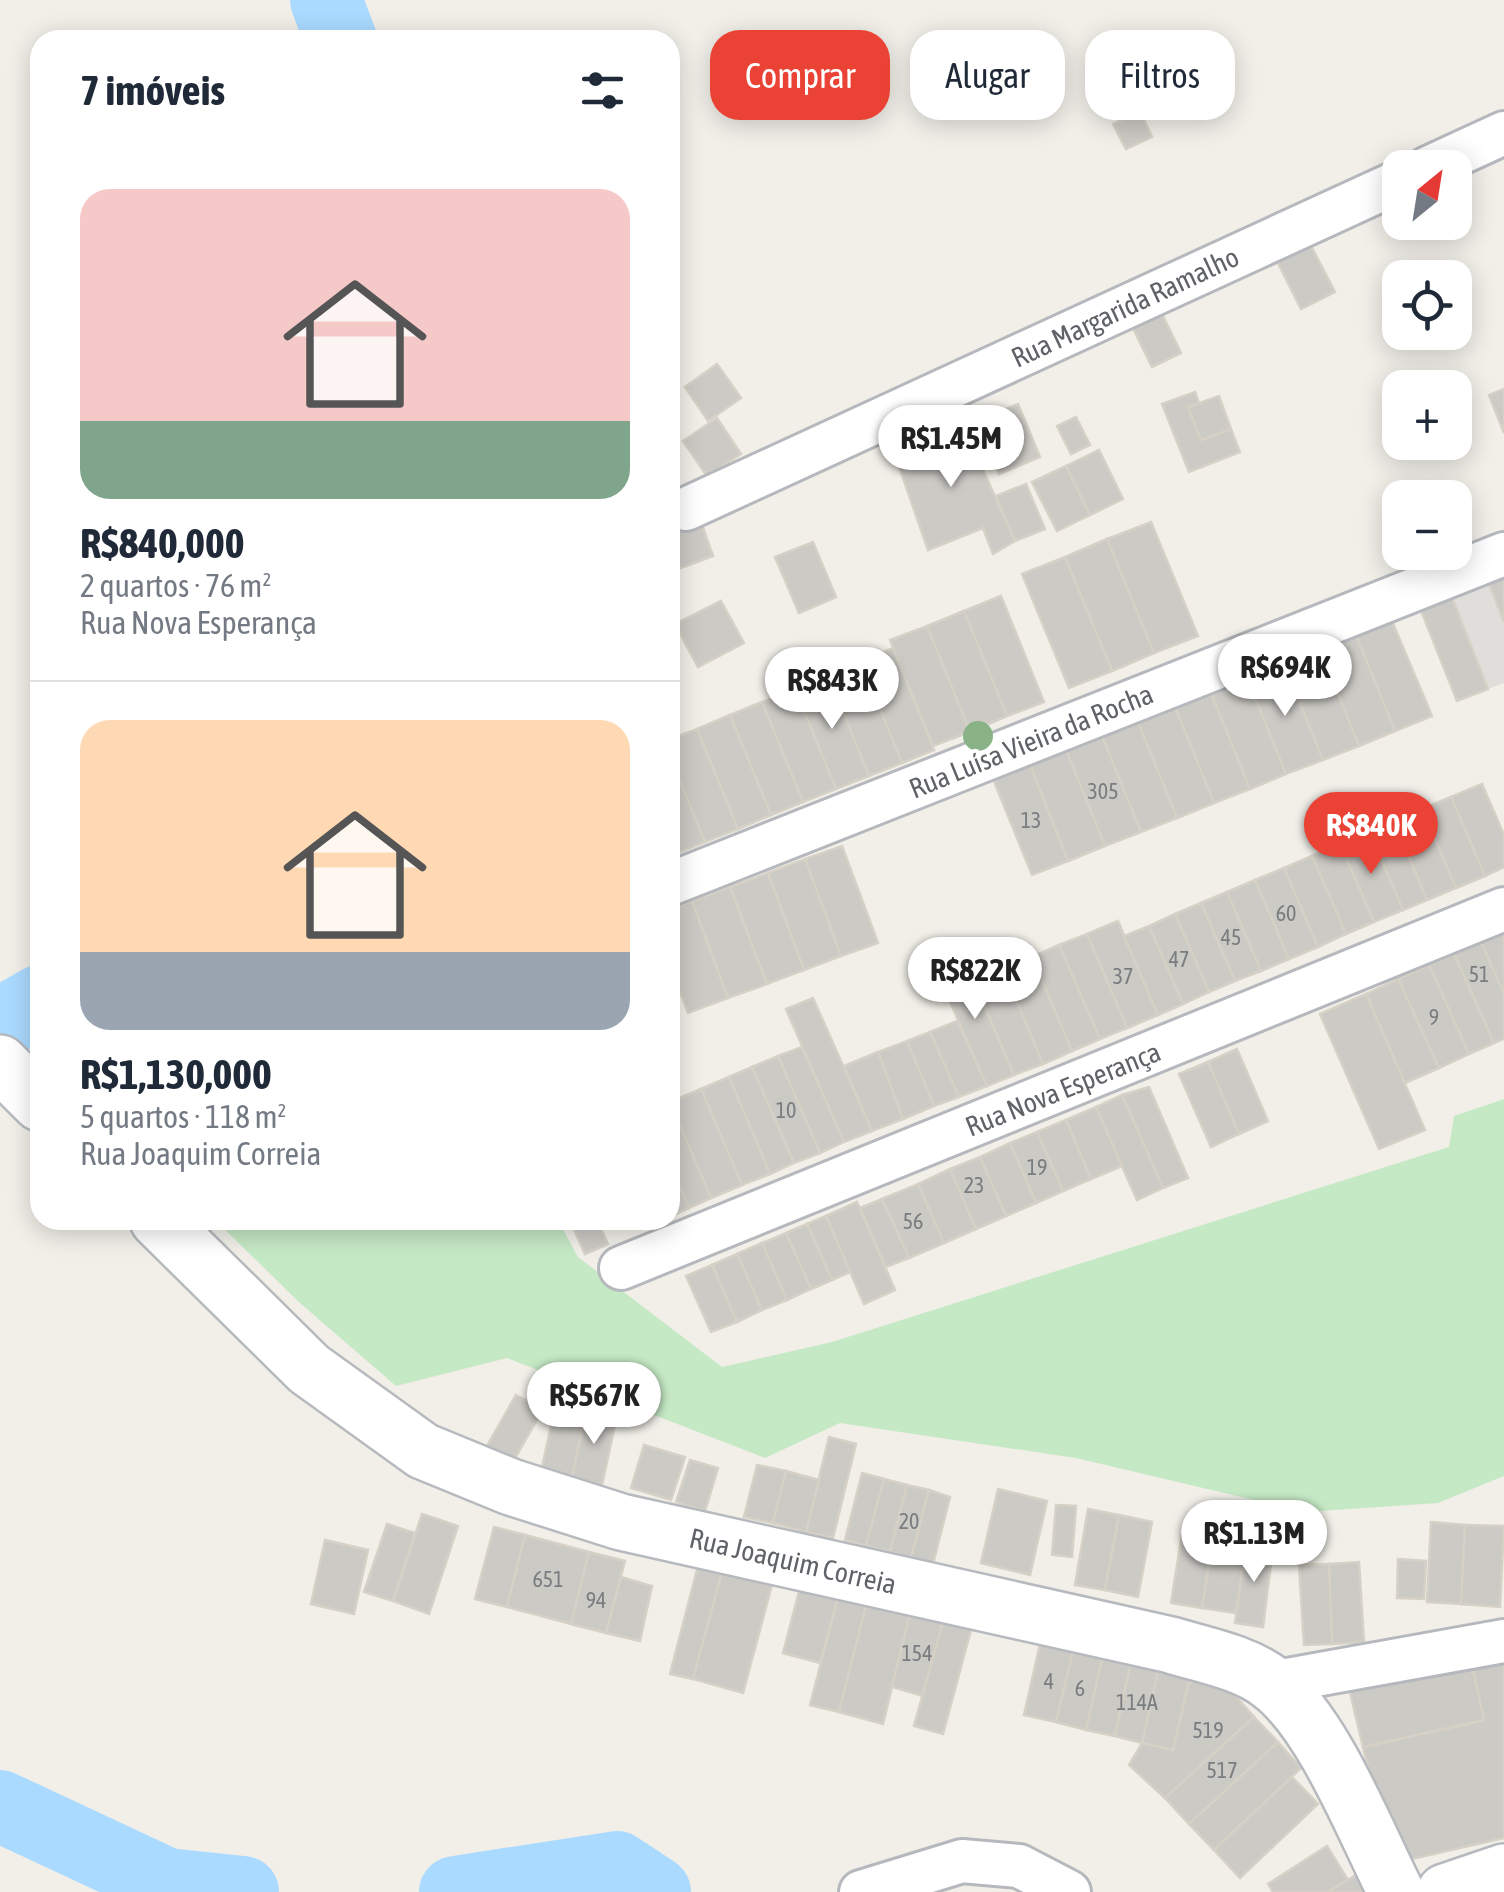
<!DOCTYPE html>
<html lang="pt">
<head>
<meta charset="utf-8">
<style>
  :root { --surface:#fff; --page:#f6f6f7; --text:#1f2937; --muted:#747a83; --line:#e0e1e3; --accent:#ea4335 }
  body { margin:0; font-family:"Asap Condensed",sans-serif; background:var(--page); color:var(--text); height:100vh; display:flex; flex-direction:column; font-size:38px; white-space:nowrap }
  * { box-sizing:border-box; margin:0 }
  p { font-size:32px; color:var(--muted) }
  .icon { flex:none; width:55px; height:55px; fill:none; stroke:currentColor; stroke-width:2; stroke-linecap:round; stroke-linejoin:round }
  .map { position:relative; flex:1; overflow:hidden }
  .side { position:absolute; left:30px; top:30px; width:650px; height:1200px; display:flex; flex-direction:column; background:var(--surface); border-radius:30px; box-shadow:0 5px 25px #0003 }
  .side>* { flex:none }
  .banner { position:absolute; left:710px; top:30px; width:642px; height:90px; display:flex; gap:20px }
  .needle { width:65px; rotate:30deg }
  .fabs { position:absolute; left:1382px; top:150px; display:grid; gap:20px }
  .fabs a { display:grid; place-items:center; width:90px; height:90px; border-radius:20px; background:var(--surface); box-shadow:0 5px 25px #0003; font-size:50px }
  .price { position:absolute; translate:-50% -85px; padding:0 22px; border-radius:35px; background:#fff; color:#222; font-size:32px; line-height:65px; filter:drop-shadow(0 2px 5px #0008) }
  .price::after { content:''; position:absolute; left:50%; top:60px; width:30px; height:22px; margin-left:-15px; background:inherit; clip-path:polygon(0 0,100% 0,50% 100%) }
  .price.current { background:var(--accent); color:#fff }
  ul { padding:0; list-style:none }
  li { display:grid; align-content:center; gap:20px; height:530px; padding:0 50px }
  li+li { border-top:2px solid var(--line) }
  li span { display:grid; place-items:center; height:310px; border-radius:30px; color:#555 }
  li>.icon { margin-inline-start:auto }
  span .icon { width:180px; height:180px; fill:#fffc; stroke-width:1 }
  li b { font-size:42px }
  h2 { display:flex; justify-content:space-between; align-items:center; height:120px; padding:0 50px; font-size:42px }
  .chip { padding:0 35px; border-radius:30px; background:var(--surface); box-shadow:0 5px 25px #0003; font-size:35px; line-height:90px }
  .chip.current { background:var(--accent); color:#fff }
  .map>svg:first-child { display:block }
</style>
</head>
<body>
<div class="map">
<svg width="1504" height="1892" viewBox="0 0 1504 1892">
  <rect width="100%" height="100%" fill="#f1efe8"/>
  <polygon fill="#e0deda" points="1488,581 1504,622 1504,683 1488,689 1451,595"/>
  <polygon fill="#c5e8c5" points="1504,1099 1504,1476 1438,1503 1305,1512 1076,1458 840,1423 765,1458 507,1358 396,1386 300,1303 215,1220 558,1220 578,1257 722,1367 832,1342 1449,1147 1454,1116"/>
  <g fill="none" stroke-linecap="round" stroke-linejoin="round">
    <g stroke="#aadaff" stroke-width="72">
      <polyline points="326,0 341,40"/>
      <polyline points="0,1024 40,1001"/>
      <polyline points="0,1806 167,1884 243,1892"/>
      <polyline points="455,1892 617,1867 655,1892"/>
    </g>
  </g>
  <g fill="#cccac5" stroke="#d6d1c6" stroke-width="2.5">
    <polygon points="1140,111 1152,137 1126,149 1113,124"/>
    <polygon points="1310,244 1335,292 1301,309 1277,261"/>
    <polygon points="1162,314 1181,353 1152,367 1133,328"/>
    <polygon points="717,364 741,398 708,421 685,387"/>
    <polygon points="1504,389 1504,433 1489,395"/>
    <polygon points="1195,392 1199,403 1188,407 1201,440 1231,429 1240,452 1189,472 1162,404"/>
    <polygon points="1219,396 1231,429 1201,440 1188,407"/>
    <polygon points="1018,404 1040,457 999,474 976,421"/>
    <polygon points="1076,417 1090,445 1071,454 1057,426"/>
    <polygon points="717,418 741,454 707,476 683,441"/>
    <polygon points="962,423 1015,541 993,554 983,528 928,550 894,452"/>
    <polygon points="1099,450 1123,499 1090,515 1066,466"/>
    <polygon points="1066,466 1090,515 1057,531 1032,482"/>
    <polygon points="1026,484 1045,529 1015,541 996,496"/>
    <polygon points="701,522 713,556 678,569 670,532"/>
    <polygon points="1151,522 1198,636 1154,653 1107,539"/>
    <polygon points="1107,539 1154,653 1112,671 1065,557"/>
    <polygon points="813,542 836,597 799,613 775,557"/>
    <polygon points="1065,557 1112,671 1069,688 1022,574"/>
    <polygon points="1504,575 1504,622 1488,581"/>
    <polygon points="1451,595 1488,689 1457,701 1420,608"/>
    <polygon points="1001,596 1044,702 1007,716 964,611"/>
    <polygon points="721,601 744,643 698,667 675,624"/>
    <polygon points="964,611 1007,716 970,732 927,626"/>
    <polygon points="1392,621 1432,716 1395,731 1356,635"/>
    <polygon points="927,626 970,732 933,746 890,640"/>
    <polygon points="1356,635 1395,731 1359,746 1320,649"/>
    <polygon points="893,648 934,750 902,763 861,662"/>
    <polygon points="1320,649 1359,746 1323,760 1284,664"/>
    <polygon points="861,662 902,763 869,776 828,675"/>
    <polygon points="1284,664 1323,760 1286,774 1247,678"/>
    <polygon points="828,675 869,776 836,789 795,689"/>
    <polygon points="1247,678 1286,774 1250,789 1211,693"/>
    <polygon points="795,689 836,789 803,802 762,702"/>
    <polygon points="1211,693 1250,789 1214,803 1175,707"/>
    <polygon points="762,702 803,802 771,815 730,715"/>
    <polygon points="1175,707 1214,803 1177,818 1138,722"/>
    <polygon points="730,715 771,815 738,829 697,729"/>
    <polygon points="1138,722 1177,818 1141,832 1102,736"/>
    <polygon points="697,729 738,829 705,842 670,757 670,739"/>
    <polygon points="1102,736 1141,832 1105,846 1066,750"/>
    <polygon points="1066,750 1105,846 1068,861 1030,765"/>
    <polygon points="670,757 705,842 673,855 670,848"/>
    <polygon points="1030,765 1068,861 1032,875 993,779"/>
    <polygon points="1482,784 1504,835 1504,867 1485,876 1451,797"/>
    <polygon points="1451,797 1485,876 1456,888 1422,809"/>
    <polygon points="1422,809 1456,888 1427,900 1394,821"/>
    <polygon points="1394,821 1427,900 1403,910 1369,831"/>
    <polygon points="1369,831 1403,910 1374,922 1340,844"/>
    <polygon points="1340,844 1374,922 1346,934 1312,856"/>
    <polygon points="842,846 878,943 841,956 805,859"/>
    <polygon points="1312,856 1346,934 1318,947 1284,868"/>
    <polygon points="805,859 841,956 804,970 768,873"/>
    <polygon points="1284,868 1318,947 1289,959 1255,880"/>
    <polygon points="768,873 804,970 767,984 730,887"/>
    <polygon points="1255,880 1289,959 1261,971 1227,892"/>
    <polygon points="730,887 767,984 728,998 692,901"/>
    <polygon points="1227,892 1261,971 1235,981 1201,903"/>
    <polygon points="692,901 728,998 688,1013 670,965 670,909"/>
    <polygon points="1201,903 1235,981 1209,992 1175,914"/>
    <polygon points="1175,914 1209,992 1183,1004 1149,926"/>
    <polygon points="1118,921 1158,1015 1127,1028 1087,934"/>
    <polygon points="1149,926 1183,1004 1158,1015 1124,936"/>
    <polygon points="1503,932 1504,934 1504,994 1481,942"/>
    <polygon points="1087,934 1127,1028 1100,1039 1059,945"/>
    <polygon points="1481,942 1504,994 1504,1039 1494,1043 1454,954"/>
    <polygon points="1059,945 1100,1039 1072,1051 1032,957"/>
    <polygon points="1454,954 1494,1043 1469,1054 1429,965"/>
    <polygon points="1032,957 1072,1051 1043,1064 1003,969"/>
    <polygon points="964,959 1014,1075 987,1086 936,970"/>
    <polygon points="1429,965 1469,1054 1439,1068 1398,979"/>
    <polygon points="1003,969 1043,1064 1014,1075 974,981"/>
    <polygon points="1398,979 1439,1068 1405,1083 1366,994"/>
    <polygon points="1366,994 1425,1130 1379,1149 1320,1014"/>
    <polygon points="813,998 872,1131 844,1142 786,1009"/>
    <polygon points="957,1021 987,1086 959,1097 930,1032"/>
    <polygon points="930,1032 959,1097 934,1106 907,1041"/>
    <polygon points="907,1041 934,1106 903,1119 878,1052"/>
    <polygon points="802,1047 844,1142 820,1153 778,1056"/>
    <polygon points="1237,1049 1268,1121 1239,1134 1208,1062"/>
    <polygon points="878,1052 903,1119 872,1131 844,1066"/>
    <polygon points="778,1056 820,1153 794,1163 752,1067"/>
    <polygon points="1208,1062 1239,1134 1211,1147 1179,1074"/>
    <polygon points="752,1067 794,1163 770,1174 729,1077"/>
    <polygon points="729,1077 770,1174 742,1185 701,1089"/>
    <polygon points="1149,1087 1188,1178 1163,1188 1122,1095"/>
    <polygon points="701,1089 742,1185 711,1198 670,1102"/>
    <polygon points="1122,1095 1163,1188 1137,1200 1096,1107"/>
    <polygon points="670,1102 711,1198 689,1208 670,1165"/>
    <polygon points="1096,1107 1122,1166 1091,1179 1066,1120"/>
    <polygon points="1066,1120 1091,1179 1063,1191 1037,1132"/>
    <polygon points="1037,1132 1063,1191 1036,1203 1010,1143"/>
    <polygon points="1010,1143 1036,1203 1006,1216 980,1157"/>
    <polygon points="980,1157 1006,1216 976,1229 950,1169"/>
    <polygon points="670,1165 689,1208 670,1217"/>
    <polygon points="950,1169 976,1229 944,1243 918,1184"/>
    <polygon points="918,1184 944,1243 909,1258 882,1199"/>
    <polygon points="882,1199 909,1258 886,1267 860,1208"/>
    <polygon points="857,1202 895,1290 864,1304 826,1216"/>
    <polygon points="826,1216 850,1272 832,1280 807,1224"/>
    <polygon points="583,1220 597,1220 608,1244 585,1254 572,1225"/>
    <polygon points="807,1224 832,1280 811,1289 786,1233"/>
    <polygon points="786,1233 811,1289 787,1300 762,1243"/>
    <polygon points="762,1243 787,1300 762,1310 737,1254"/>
    <polygon points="737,1254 762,1310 737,1322 712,1265"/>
    <polygon points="712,1265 737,1322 711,1332 686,1276"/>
    <polygon points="516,1395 543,1409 514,1460 487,1446"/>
    <polygon points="556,1403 586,1410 572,1478 541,1472"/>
    <polygon points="586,1410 617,1416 602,1485 572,1478"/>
    <polygon points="829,1437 856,1444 833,1538 806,1532"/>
    <polygon points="644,1445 685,1457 671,1500 631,1488"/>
    <polygon points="690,1460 718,1468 705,1511 676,1502"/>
    <polygon points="757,1465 786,1471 773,1523 744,1517"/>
    <polygon points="786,1471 819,1480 806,1532 773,1523"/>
    <polygon points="862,1473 884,1479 866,1546 845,1540"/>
    <polygon points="884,1479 907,1485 890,1552 866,1546"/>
    <polygon points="907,1485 929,1490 911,1558 890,1552"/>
    <polygon points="998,1489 1047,1501 1030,1575 981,1563"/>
    <polygon points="929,1490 950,1497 933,1564 911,1558"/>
    <polygon points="1056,1505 1076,1506 1072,1557 1052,1555"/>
    <polygon points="1088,1509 1119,1515 1105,1590 1075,1585"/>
    <polygon points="422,1514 458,1526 429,1614 393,1601"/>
    <polygon points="1119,1515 1152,1522 1138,1597 1105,1590"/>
    <polygon points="1431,1522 1465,1525 1461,1604 1427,1602"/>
    <polygon points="387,1524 415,1533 393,1601 364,1592"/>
    <polygon points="1465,1525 1504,1526 1500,1607 1461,1604"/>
    <polygon points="494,1527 525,1535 507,1607 475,1599"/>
    <polygon points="1182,1534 1213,1539 1202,1608 1171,1603"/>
    <polygon points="525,1535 589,1552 571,1624 507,1607"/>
    <polygon points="1213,1539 1246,1543 1236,1613 1202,1608"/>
    <polygon points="325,1540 368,1550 354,1614 311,1604"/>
    <polygon points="1246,1543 1273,1548 1263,1627 1235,1623"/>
    <polygon points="589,1552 625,1561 606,1633 571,1624"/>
    <polygon points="1398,1559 1426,1561 1424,1599 1397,1598"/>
    <polygon points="1359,1562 1364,1642 1332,1644 1329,1564"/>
    <polygon points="1329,1564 1332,1644 1304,1645 1299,1565"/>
    <polygon points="698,1566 722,1572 693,1679 670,1674"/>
    <polygon points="722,1572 772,1585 743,1693 693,1679"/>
    <polygon points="621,1577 652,1586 640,1641 606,1633"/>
    <polygon points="802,1580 840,1590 820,1663 783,1653"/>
    <polygon points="840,1590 868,1598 839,1712 810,1705"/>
    <polygon points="868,1598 911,1609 883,1724 839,1712"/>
    <polygon points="911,1609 944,1618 923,1696 892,1687"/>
    <polygon points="944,1618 972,1626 943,1734 914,1726"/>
    <polygon points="1041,1640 1074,1647 1056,1722 1024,1715"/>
    <polygon points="1074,1647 1103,1655 1086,1730 1056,1722"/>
    <polygon points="1504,1654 1504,1838 1390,1864 1363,1747 1484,1720 1471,1661"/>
    <polygon points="1103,1655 1131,1662 1115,1736 1086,1730"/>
    <polygon points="1471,1661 1484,1720 1363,1747 1349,1688"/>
    <polygon points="1131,1662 1159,1668 1142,1743 1115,1736"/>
    <polygon points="1208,1665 1254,1717 1165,1798 1129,1765 1142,1743 1173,1750 1188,1685"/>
    <polygon points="1159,1668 1190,1675 1173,1750 1142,1743"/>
    <polygon points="1254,1717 1278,1742 1189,1824 1165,1798"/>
    <polygon points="1278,1742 1301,1768 1214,1850 1189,1824"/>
    <polygon points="1292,1777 1318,1804 1240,1878 1214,1850"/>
    <polygon points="1327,1846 1348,1880 1327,1892 1273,1892 1268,1884"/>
    <polygon points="1362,1871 1374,1892 1328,1892 1348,1880"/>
  </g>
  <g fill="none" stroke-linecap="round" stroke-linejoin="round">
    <g stroke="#b5b8bc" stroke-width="48">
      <g id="street">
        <polyline points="1428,168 1504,133"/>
        <polyline points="686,509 1400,181"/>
        <polyline points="670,884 1504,554"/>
        <polyline points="621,1268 1504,909"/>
        <polyline points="1271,1683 1504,1641"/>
        <polyline points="861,1892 962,1861 1019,1866 1069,1892"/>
      </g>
    </g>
    <g stroke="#b6babf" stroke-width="60">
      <g id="secondary">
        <polyline points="0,1063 40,1103"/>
        <path d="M 158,1220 L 309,1369 L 423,1451 L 511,1487 L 621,1522 L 1171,1645 C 1203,1655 1244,1662 1271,1683 C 1323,1722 1366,1833 1396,1892"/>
        <polyline points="1445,1892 1504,1872"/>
      </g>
    </g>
    <use href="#street" stroke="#fff" stroke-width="42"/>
    <use href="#secondary" stroke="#fff" stroke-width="55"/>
  </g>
  <circle fill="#89b387" cx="978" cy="736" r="15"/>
  <g text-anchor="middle" stroke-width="8" stroke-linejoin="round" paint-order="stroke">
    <g font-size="22" fill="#7a7d7f">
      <text x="1103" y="799">305</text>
      <text x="1031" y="828">13</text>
      <text x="1286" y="921">60</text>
      <text x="1231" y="945">45</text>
      <text x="1179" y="967">47</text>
      <text x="1479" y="982">51</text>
      <text x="1123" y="984">37</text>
      <text x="1434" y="1025">9</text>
      <text x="786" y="1118">10</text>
      <text x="1037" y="1175">19</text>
      <text x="974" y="1193">23</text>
      <text x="913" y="1229">56</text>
      <text x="909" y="1529">20</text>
      <text x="548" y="1587">651</text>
      <text x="596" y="1608">94</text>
      <text x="917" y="1661">154</text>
      <text x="1049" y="1689">4</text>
      <text x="1080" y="1696">6</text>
      <text x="1137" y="1710">114A</text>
      <text x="1208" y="1738">519</text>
      <text x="1222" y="1778">517</text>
    </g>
    <g font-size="28" fill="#5f6368" stroke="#fff">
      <text transform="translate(1125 307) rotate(-25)" y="10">Rua Margarida Ramalho</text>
      <text transform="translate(1031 741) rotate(-22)" y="10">Rua Luísa Vieira da Rocha</text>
      <text transform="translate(1063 1089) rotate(-22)" y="10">Rua Nova Esperança</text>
      <text transform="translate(793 1561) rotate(13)" y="10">Rua Joaquim Correia</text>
    </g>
  </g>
</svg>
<div class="fabs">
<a><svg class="needle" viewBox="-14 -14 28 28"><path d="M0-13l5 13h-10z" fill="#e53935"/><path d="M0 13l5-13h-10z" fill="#747a83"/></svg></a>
<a><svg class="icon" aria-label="locate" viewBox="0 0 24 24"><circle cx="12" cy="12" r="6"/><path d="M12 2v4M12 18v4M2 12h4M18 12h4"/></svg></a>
<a>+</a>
<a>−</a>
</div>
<b class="price" style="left:951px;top:490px">R$1.45M</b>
<b class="price" style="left:1285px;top:719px">R$694K</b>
<b class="price" style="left:832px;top:732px">R$843K</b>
<b class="price current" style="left:1371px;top:877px">R$840K</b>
<b class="price" style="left:975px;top:1022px">R$822K</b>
<b class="price" style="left:594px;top:1447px">R$567K</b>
<b class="price" style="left:1254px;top:1585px">R$1.13M</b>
<div class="banner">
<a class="chip current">Comprar</a>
<a class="chip">Alugar</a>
<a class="chip">Filtros</a>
</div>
<section class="side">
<h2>7 imóveis<svg class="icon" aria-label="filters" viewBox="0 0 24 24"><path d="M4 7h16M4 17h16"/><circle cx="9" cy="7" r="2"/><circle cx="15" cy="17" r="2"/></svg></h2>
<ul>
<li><span style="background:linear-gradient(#f6c9c9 75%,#7fa58c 0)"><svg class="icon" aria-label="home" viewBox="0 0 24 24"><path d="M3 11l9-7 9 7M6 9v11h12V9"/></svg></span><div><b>R$840,000</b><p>2 quartos · 76 m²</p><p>Rua Nova Esperança</p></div></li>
<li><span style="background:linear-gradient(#ffd9b3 75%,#9aa5b1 0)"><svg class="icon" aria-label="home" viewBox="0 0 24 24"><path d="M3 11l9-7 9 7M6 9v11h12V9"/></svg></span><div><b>R$1,130,000</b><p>5 quartos · 118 m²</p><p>Rua Joaquim Correia</p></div></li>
</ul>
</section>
</div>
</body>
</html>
